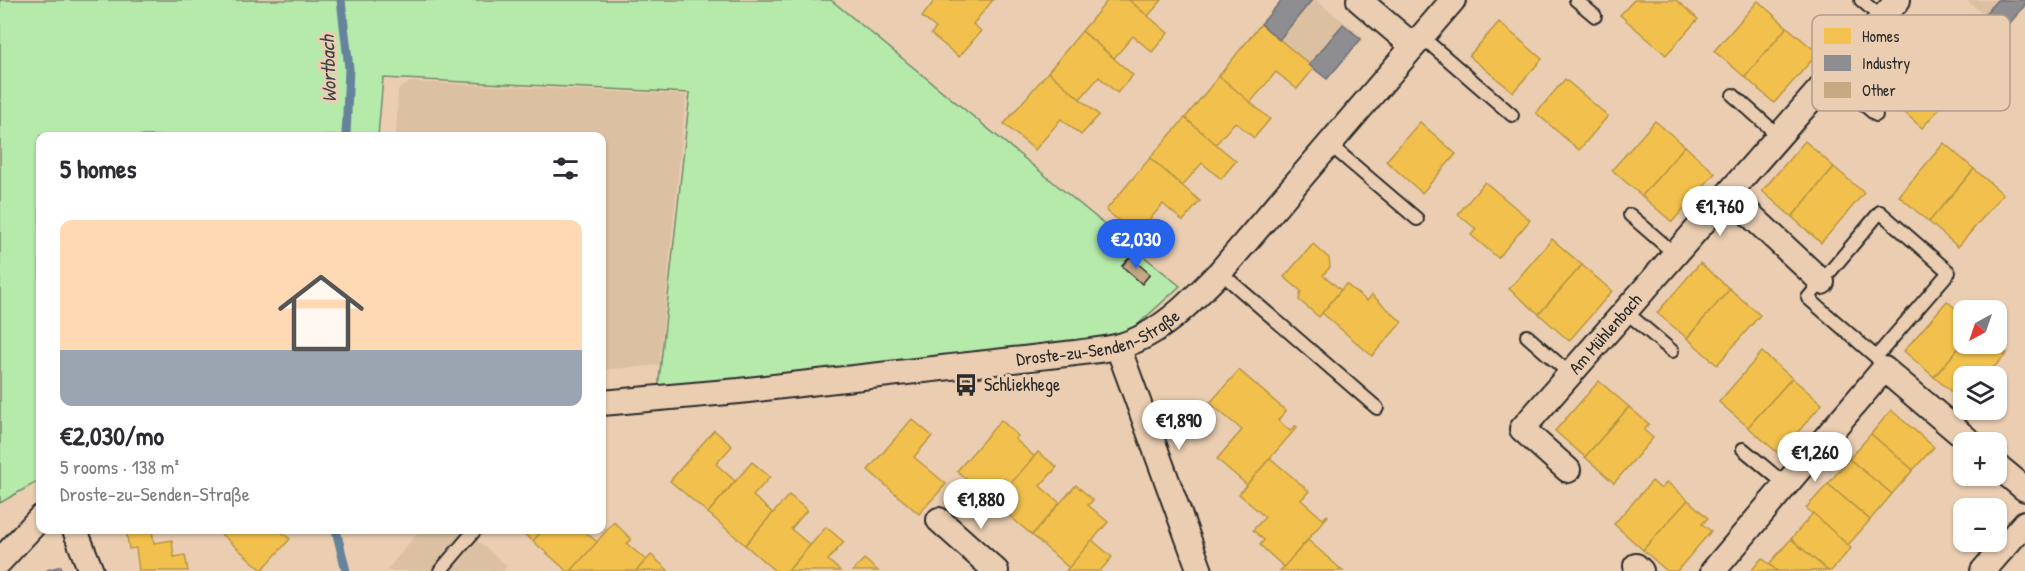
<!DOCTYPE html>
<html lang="en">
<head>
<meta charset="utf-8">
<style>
  :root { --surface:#fff; --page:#f7f7f7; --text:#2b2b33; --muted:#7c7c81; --accent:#2563eb }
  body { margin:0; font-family:"Patrick Hand",sans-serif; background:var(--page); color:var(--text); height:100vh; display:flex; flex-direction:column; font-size:22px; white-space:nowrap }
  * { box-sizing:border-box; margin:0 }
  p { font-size:20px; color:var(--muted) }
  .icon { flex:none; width:33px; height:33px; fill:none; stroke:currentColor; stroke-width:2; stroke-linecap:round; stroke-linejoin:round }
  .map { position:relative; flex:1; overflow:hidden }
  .panel { position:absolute; left:36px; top:132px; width:570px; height:402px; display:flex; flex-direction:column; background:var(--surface); border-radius:12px; box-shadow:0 2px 4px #0004 }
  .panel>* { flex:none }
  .needle { width:39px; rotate:220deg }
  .buttons { position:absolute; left:1953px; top:300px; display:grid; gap:12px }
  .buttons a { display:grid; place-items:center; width:54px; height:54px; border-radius:12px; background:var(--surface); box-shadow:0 2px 4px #0004; font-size:30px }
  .price { position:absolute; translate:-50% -51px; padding:0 14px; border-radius:21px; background:#fff; color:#222; font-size:20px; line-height:39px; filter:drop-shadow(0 2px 3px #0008) }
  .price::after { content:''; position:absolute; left:50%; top:36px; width:18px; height:14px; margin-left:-9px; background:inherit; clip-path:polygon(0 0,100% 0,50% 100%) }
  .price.on { background:var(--accent); color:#fff }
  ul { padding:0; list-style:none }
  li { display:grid; align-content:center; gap:12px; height:318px; padding:0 24px }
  li span { display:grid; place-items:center; height:186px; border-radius:12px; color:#555 }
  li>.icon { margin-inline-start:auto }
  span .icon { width:108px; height:108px; fill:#fffc; stroke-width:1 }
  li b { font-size:26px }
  h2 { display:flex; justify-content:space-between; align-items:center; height:72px; padding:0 24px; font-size:26px }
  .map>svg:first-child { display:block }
</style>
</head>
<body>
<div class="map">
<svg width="2025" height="571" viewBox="0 0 2025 571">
  <rect width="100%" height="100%" fill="#ebceb2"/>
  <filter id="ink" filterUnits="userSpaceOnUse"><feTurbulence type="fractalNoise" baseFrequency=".0167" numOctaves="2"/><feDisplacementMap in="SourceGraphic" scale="12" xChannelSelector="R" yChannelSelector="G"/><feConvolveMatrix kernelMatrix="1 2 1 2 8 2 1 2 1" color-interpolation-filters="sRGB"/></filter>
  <g filter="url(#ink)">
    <g fill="#dcc0a2">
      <polygon points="1281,0 1316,0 1364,38 1328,80 1261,24"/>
      <polygon points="1966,0 2025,0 2025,8 2004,32"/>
      <polygon points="410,82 686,95 659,365 602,370 602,136 396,136 398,90"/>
      <polygon points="420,530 465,530 507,566 503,571 386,571"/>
    </g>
    <polygon fill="#b6eaab" stroke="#708a6b" stroke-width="1.5" points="0,0 831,0 1180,286 1123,338 658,390 690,93 383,78 378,136 40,136 40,480 0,503"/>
    <g fill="#f2c14e" stroke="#b69444" stroke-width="1.5">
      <polygon points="935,0 993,0 973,24 981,31 959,57 931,34 936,28 922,17"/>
      <polygon points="1108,0 1129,0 1168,33 1152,52 1133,36 1114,58 1082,31"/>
      <polygon points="1129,0 1162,0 1148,16"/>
      <polygon points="1634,0 1676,0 1698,19 1666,55 1620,15"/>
      <polygon points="1758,1 1787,27 1745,77 1714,51"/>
      <polygon points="1499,22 1542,59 1513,92 1469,56"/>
      <polygon points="1261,24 1314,68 1297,89 1276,72 1250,103 1219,76"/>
      <polygon points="1787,27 1818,53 1774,103 1745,77"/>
      <polygon points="1082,31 1133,75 1117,93 1099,77 1080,99 1048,72"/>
      <polygon points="1936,52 1966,78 1922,128 1893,102"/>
      <polygon points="1048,72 1099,115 1081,135 1061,119 1035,150 1004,124"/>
      <polygon points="1219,76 1270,119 1254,138 1235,122 1216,144 1185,118"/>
      <polygon points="1565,79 1608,116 1579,150 1536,113"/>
      <polygon points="1185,118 1236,161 1221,179 1202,163 1182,186 1150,158"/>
      <polygon points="1655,121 1685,146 1642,196 1612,170"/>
      <polygon points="1420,122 1456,154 1422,193 1386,161"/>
      <polygon points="1805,141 1834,167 1792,217 1762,191"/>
      <polygon points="1944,143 1974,169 1929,222 1899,196"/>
      <polygon points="1685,146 1715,173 1672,222 1642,196"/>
      <polygon points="1150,158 1200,201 1183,221 1163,204 1136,235 1106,210"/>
      <polygon points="1834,167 1864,193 1821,243 1792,217"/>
      <polygon points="1974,169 2003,194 1958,247 1929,222"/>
      <polygon points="1485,182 1530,220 1498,258 1471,235 1476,229 1458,214"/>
      <polygon points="1552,239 1582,265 1539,314 1509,289"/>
      <polygon points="1313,244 1329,258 1330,267 1323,275 1341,290 1319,317 1299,300 1301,291 1284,277"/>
      <polygon points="1700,263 1730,289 1687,338 1657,313"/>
      <polygon points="1582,265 1612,291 1569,341 1539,314"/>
      <polygon points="1346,284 1367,301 1372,295 1402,322 1372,356 1322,313"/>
      <polygon points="1730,289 1760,315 1717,365 1687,338"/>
      <polygon points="1947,301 1964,316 1964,342 1934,377 1904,351"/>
      <polygon points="1964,342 1964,344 1996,344 2007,353 1986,376 1964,376 1963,402 1934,377"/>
      <polygon points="1762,352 1792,378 1748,427 1719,402"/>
      <polygon points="1239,370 1286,411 1278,420 1290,431 1295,426 1297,427 1247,485 1217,459 1242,430 1210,403"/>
      <polygon points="1792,378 1822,404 1779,454 1748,427"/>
      <polygon points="1599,381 1629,407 1585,457 1555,431"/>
      <polygon points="1629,407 1649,424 1644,430 1653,438 1614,483 1585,457"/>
      <polygon points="1891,410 1934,447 1913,470 1871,434"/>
      <polygon points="912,419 932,436 914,457 946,484 919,514 868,470"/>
      <polygon points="1001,420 1018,436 1015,439 1035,457 994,503 957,471"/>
      <polygon points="714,430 732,446 716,464 735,481 708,513 670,481"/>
      <polygon points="1871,434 1913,470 1892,494 1849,459"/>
      <polygon points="1038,452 1057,467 1040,486 1060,503 1032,535 994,503"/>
      <polygon points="1270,458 1309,491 1301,500 1323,519 1327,515 1328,516 1284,567 1260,545 1264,540 1253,530 1265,517 1239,494"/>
      <polygon points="1849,459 1892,494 1870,520 1828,484"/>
      <polygon points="752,462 770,477 753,496 773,513 745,545 708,513"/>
      <polygon points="1652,481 1661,489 1667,482 1688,500 1643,550 1614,524"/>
      <polygon points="1828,484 1870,520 1848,545 1806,508"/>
      <polygon points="1076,485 1093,500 1088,505 1108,522 1069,568 1032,535"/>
      <polygon points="789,495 807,510 791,529 810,545 788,571 775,571 745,545"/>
      <polygon points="1688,500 1708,518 1702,524 1711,531 1677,571 1667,571 1643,550"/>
      <polygon points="1813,513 1851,548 1831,571 1828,571 1791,539"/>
      <polygon points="614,522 631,539 627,544 646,560 636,571 571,571"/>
      <polygon points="826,527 844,542 828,560 840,571 788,571"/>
      <polygon points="126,530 152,530 154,543 172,540 174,557 185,555 188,571 139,571 136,548 129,549"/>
      <polygon points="224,530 279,530 290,539 262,570 220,533"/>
      <polygon points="519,530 543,530 533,541"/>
      <polygon points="543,530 583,530 597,542 571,571 567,571 533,541"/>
      <polygon points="1791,539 1828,571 1777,571 1769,564"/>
      <polygon points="1092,540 1112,557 1100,571 1066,571"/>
      <polygon points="1308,540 1343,571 1280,571"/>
      <polygon points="651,555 668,570 668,571 636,571"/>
      <polygon points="1762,558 1769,564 1777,571 1751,571"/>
      <polygon points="864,559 878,571 853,571"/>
    </g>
    <g fill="#8d8d92" stroke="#707073" stroke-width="1.5">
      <polygon points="1282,0 1312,0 1279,40 1261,24"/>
      <polygon points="1997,0 2025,0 2025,5 2003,31 1984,15"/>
      <polygon points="1343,24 1361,39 1327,79 1309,65"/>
      <polygon points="61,566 62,571 47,571 47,570"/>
    </g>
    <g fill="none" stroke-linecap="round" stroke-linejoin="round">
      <g stroke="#66839c" stroke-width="9">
        <polyline points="341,0 349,68 346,136"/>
        <polyline points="336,530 346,571"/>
      </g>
    </g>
    <polygon fill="#c6aa84" stroke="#2b2b2b" stroke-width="1.5" points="1130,257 1150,274 1142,284 1122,266"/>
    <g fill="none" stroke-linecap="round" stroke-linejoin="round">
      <g stroke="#2b2b2b" stroke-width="16">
        <g id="lane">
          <polyline points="1576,0 1595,16"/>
          <polyline points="1861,0 1882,18"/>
          <polyline points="1422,37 1512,115"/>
          <polyline points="1832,77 1876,115"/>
          <polyline points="1733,95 1780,137"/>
          <polyline points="1329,144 1417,219"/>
          <polyline points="1630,215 1676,255"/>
          <polyline points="1220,272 1377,408"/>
          <polyline points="1626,312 1672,351"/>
          <polyline points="1527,336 1570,374"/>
          <polyline points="1876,357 1808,298 1880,212 1949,272 1876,357 1884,369"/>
          <polyline points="1743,449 1786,485"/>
          <polyline points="440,571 475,530"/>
        </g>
      </g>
      <g stroke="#2b2b2b" stroke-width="28">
        <g id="street">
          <polyline points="1359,0 1413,46"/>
          <polyline points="1729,195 1822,282"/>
          <polyline points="1118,347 1200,571"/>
          <path id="s1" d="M 602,403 L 739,391 L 1075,353 C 1089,351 1103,350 1116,347 C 1158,337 1191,302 1220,272 L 1453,0"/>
          <polyline points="1996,465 2025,489"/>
          <path id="s2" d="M 1568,470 L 1522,429 L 1898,0"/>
          <polyline points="939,520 996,571"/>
          <polyline points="75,530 91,571"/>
          <polyline points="0,561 40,518"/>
          <polyline points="1636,566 1641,571"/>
          <polyline points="1713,571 1884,369 1970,442"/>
          <polyline points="1983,571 2025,523"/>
        </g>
      </g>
      <use href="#lane" stroke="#ebceb2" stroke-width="12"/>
      <use href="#street" stroke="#ebceb2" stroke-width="24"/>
    </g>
  </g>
  <defs>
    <g id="bus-bare" transform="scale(1.8)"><path d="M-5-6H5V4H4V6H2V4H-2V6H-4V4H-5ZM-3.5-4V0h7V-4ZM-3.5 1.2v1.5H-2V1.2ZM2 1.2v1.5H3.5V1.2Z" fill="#2b2b2b" stroke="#ebceb2" stroke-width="2.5" paint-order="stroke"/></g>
  </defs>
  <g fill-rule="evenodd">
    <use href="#bus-bare" x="966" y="385"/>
  </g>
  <g text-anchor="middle" stroke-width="6" stroke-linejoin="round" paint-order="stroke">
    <g font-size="18" fill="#2b2b2b" stroke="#ebceb2">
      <text dy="6" stroke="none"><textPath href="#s1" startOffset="502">Droste-zu-Senden-Straße</textPath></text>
      <text dy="6" stroke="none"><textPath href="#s2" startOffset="188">Am Mühlenbach</textPath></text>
    </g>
    <g font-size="18" fill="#2b2b2b" stroke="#ebceb2" text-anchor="start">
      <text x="984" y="391">Schliekhege</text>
    </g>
    <g font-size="20" font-style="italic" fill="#3a4147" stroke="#ebceb2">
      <text transform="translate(328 69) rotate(-92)" y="7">Wortbach</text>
    </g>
  </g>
  <rect x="1812" y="15" width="198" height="96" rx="9" fill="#ebceb2" stroke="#b19d8a" stroke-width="1.5"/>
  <rect x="1824" y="28" width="27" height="16" fill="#f2c14e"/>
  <rect x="1824" y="55" width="27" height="16" fill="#8d8d92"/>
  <rect x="1824" y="82" width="27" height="16" fill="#c6aa84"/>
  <g font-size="16" fill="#2b2b2b">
    <text x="1862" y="42">Homes</text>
    <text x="1862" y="69">Industry</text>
    <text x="1862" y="96">Other</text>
  </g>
</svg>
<div class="buttons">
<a><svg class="needle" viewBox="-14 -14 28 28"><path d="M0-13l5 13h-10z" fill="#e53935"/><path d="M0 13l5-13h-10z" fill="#7c7c81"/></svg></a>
<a><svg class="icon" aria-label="layers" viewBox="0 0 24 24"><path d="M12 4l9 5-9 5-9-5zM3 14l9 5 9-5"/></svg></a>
<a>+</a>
<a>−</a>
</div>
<b class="price" style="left:1720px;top:237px">€1,760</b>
<b class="price on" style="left:1136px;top:270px">€2,030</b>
<b class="price" style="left:1179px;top:451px">€1,890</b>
<b class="price" style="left:1815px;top:483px">€1,260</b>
<b class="price" style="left:981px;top:530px">€1,880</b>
<section class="panel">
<h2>5 homes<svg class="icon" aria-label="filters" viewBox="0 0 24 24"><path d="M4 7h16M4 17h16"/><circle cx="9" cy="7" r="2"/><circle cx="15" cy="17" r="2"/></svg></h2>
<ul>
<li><span style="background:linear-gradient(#ffd9b3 70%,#9aa5b1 0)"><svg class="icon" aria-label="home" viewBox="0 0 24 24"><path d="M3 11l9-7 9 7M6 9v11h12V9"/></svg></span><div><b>€2,030/mo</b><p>5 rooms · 138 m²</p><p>Droste-zu-Senden-Straße</p></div></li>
</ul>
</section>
</div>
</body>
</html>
